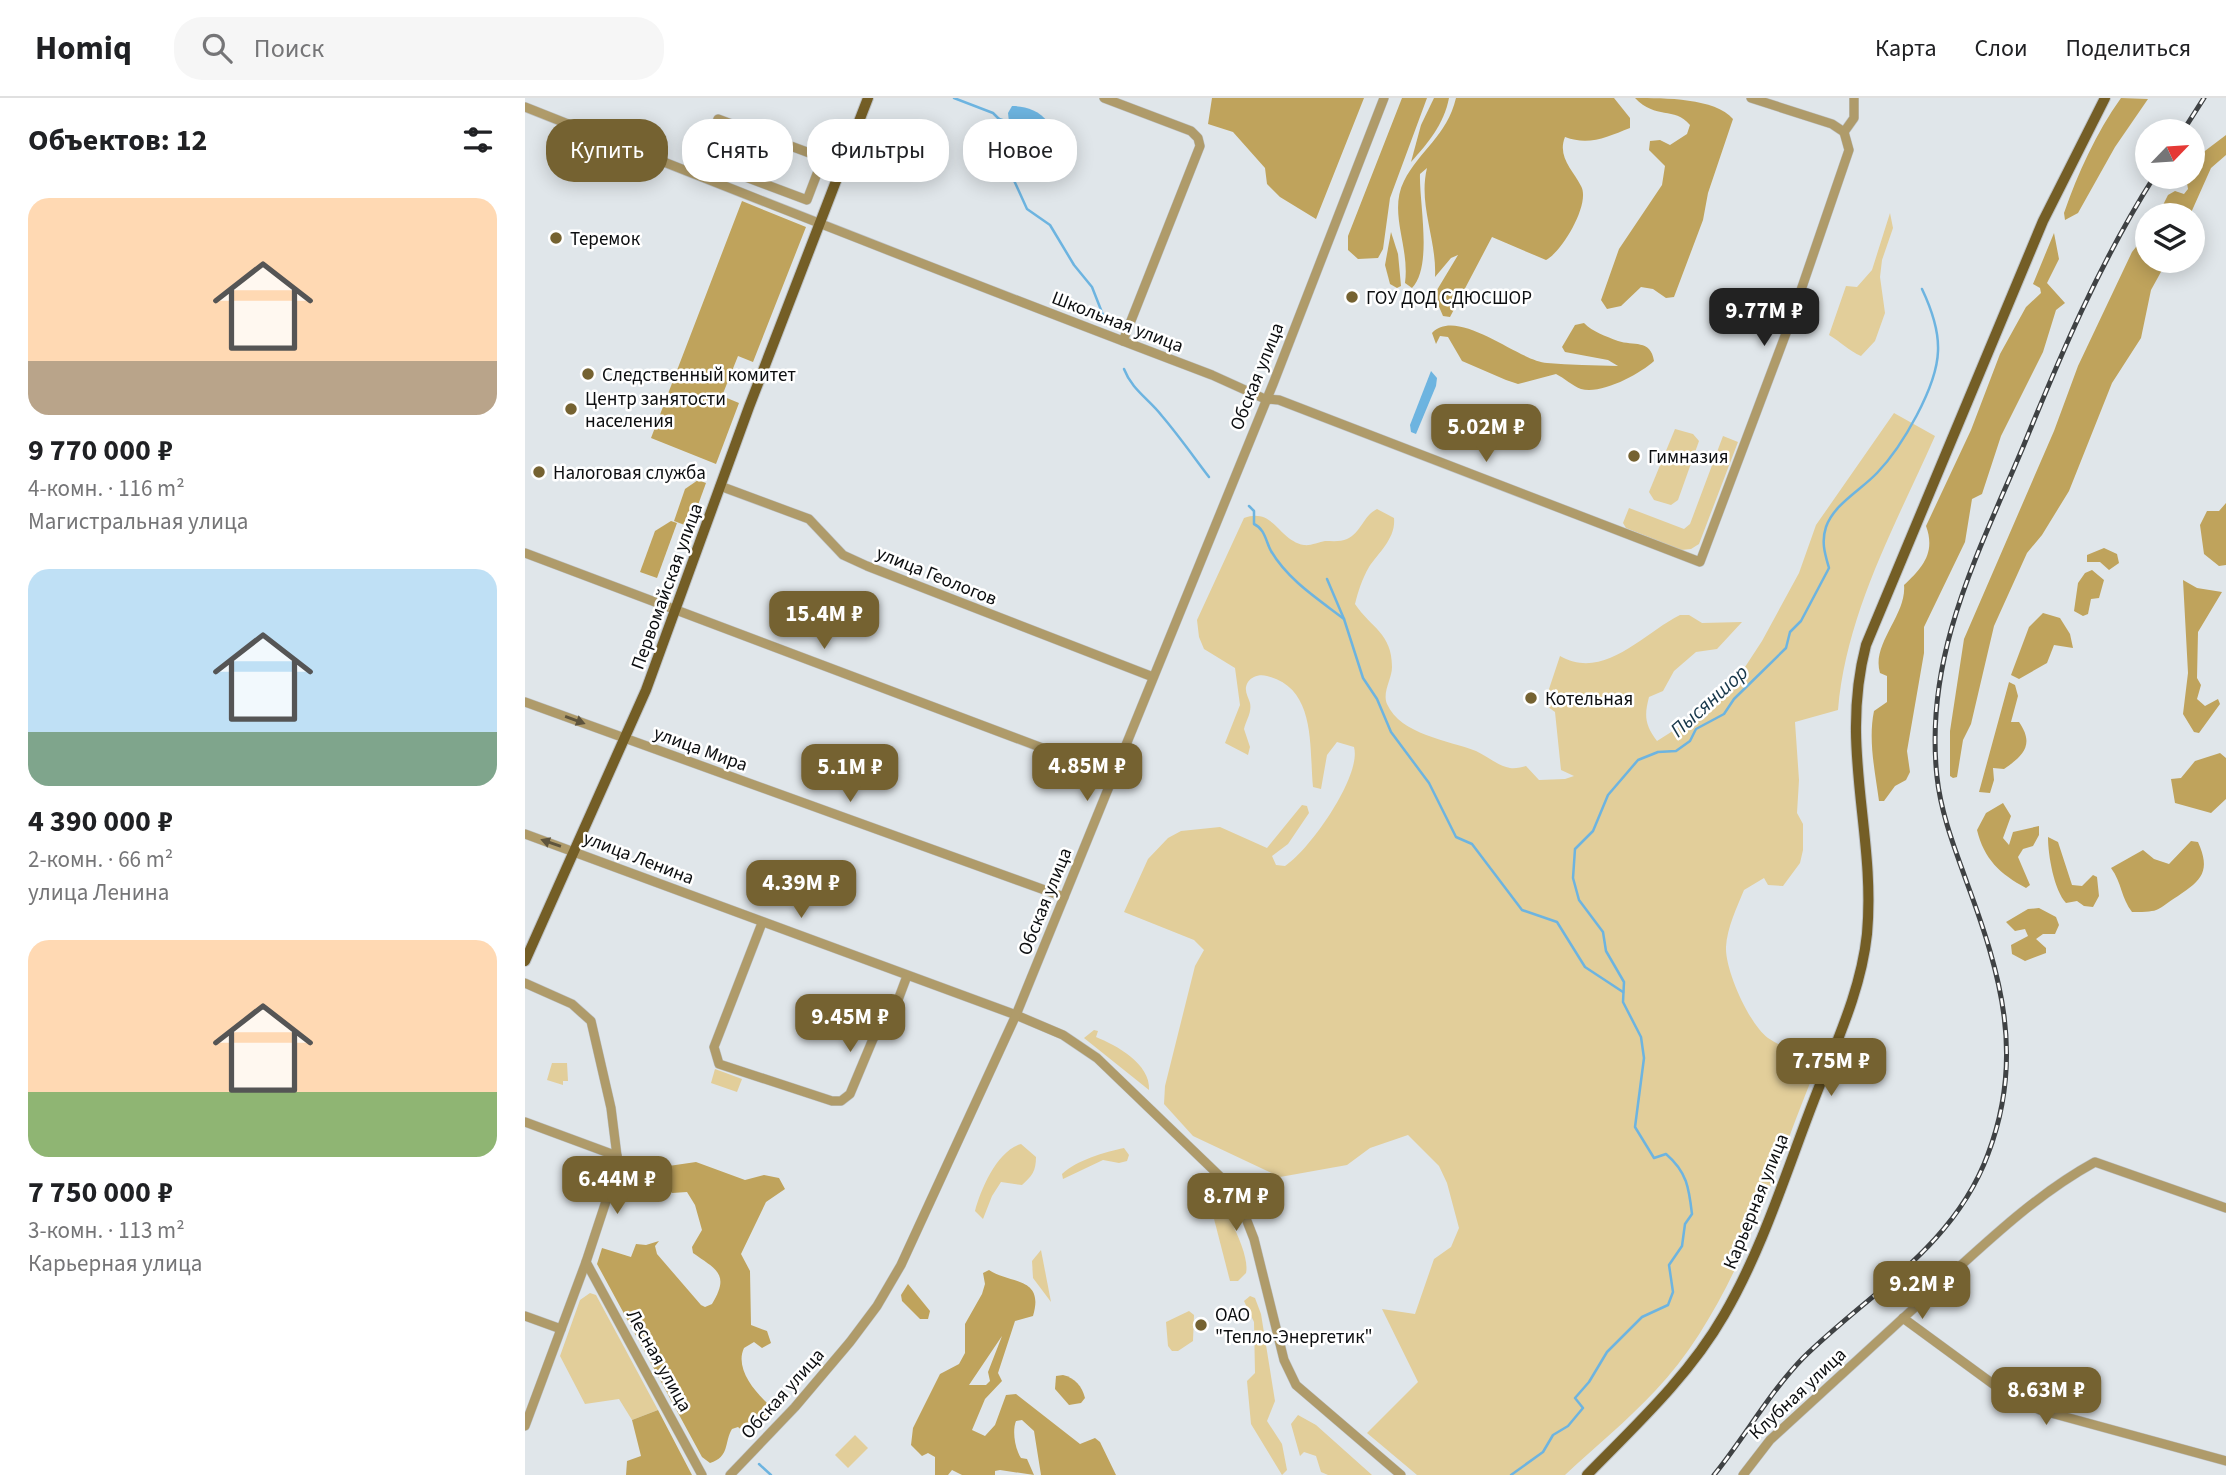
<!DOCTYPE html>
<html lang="ru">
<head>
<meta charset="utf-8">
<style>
  :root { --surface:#fff; --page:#f6f6f6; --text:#202124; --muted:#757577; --line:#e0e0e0; --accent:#756231 }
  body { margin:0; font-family:"Source Sans 3",sans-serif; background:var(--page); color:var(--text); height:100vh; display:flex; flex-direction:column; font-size:26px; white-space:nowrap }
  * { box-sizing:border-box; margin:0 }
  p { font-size:23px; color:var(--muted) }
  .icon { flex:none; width:38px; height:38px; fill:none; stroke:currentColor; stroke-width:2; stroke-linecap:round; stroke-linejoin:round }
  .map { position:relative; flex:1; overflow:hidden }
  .details { display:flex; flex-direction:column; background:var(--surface); width:525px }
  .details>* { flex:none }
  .guide { position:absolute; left:21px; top:21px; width:665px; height:63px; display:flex; gap:14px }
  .needle { width:46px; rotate:65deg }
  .fabs { position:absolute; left:1610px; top:21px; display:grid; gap:14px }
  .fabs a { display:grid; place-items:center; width:70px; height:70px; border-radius:50%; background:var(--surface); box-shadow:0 4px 18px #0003; font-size:35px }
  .price { position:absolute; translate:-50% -60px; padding:0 16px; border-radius:14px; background:var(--accent); color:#fff; font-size:23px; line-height:46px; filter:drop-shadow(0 2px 4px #0008) }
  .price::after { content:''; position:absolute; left:50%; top:42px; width:21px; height:16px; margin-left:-10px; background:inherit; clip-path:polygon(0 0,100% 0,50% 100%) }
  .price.current { background:#222; color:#fff }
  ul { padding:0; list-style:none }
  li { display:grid; align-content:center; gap:14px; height:371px; padding:0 28px }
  li span { display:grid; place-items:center; height:217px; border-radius:21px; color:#555 }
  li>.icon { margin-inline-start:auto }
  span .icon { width:126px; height:126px; fill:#fffc; stroke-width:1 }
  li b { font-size:30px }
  h2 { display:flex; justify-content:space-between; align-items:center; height:84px; padding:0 28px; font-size:30px }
  .pill { padding:0 24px; border-radius:28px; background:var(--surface); box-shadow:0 4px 18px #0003; font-size:24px; line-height:63px }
  .pill.current { background:var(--accent); color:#fff }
  header { display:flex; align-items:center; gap:42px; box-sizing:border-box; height:98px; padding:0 35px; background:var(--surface); border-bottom:2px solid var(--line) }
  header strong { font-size:33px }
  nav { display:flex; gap:38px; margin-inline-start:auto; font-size:24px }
  .search { width:490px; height:63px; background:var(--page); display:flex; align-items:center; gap:18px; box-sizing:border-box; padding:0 24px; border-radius:28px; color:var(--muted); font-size:26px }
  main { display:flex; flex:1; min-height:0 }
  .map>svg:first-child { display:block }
</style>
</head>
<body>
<header>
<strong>Homiq</strong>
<div class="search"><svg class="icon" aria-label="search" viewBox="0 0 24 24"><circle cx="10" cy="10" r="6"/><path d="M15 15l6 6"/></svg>Поиск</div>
<nav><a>Карта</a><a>Слои</a><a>Поделиться</a></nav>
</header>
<main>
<section class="details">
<h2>Объектов: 12<svg class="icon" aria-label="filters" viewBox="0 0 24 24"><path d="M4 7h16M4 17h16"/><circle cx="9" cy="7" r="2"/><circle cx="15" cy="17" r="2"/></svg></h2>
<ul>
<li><span style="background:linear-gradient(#ffd9b3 75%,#b9a48a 0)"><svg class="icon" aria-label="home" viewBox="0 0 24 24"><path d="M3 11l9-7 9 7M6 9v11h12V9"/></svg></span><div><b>9 770 000 ₽</b><p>4-комн. · 116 m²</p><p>Магистральная улица</p></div></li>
<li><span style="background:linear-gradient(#bfe0f5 75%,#7fa58c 0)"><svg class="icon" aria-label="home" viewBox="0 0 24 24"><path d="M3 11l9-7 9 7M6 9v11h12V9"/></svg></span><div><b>4 390 000 ₽</b><p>2-комн. · 66 m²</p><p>улица Ленина</p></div></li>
<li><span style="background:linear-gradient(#ffd9b3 70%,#8fb573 0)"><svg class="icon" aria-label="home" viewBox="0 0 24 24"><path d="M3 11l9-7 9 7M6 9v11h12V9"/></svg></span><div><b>7 750 000 ₽</b><p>3-комн. · 113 m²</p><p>Карьерная улица</p></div></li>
</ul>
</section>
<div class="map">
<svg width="1701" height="1377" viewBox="0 0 1701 1377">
  <rect width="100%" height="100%" fill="#e0e6ea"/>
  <g fill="#e2ce9a">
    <path d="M 1365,115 L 1368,130 L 1357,162 L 1355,179 L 1360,215 L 1350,243 L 1336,258 C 1324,253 1316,244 1304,237 L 1321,188 L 1332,189 L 1347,172 Z"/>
    <path d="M 1369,315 L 1410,338 C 1371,426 1321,515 1313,612 L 1270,624 L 1274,682 L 1272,715 L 1278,726 L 1278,752 L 1275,765 L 1258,788 L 1243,787 L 1239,780 L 1219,792 C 1212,809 1202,830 1201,849 C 1200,872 1224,926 1243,940 C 1260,952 1279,954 1289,975 C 1246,1080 1210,1209 1130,1293 C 1102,1323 1070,1349 1040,1377 L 892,1377 L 842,1335 L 893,1284 L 857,1211 L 890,1216 L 909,1161 L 926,1149 L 934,1130 L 922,1085 L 914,1068 L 883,1037 L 845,1050 L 822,1067 L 755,1079 L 668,1038 L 639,1006 L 640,988 L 670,868 L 679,852 L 669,842 L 599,814 L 623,761 L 643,740 L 656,733 L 695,729 L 742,750 L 777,707 L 782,708 L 784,715 L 763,746 L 747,758 L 751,767 L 760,768 C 784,753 837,678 829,649 L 812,644 L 802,657 L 796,691 L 788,689 C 784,650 792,590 742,578 C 735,576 727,578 723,584 C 718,592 723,598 725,605 C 727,615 721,622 719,631 L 725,649 L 723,657 L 700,645 L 715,607 L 710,570 L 679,551 L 674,539 L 672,522 L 719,420 C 749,409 753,442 779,447 C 785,448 794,444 800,443 C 807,443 816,444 822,441 C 836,435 838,418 852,411 L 869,420 C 871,440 854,454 844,469 C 837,481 833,494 830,506 C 846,530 867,535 867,569 C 867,581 857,594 862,606 C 876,637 923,642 951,653 C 962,658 973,668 985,670 C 990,671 997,669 1001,668 L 1014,682 L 1040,681 L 1049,678 L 1036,672 L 1030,614 L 1019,606 L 1035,558 C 1079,583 1117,536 1155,517 L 1164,517 L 1177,525 L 1217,524 L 1192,551 L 1171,554 L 1149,573 L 1138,593 L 1124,599 C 1119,618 1120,627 1132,643 L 1162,624 L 1179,621 L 1205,592 L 1237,543 L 1274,475 L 1291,427 Z"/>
    <polygon points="1150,331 1168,336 1174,343 1153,402 1146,407 1129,402 1124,394"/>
    <polygon points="1198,338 1213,344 1174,446 1166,451 1156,452 1101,430 1098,425 1104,410 1159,431 1165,426"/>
    <polygon points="333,654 355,663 350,675 328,666"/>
    <path d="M 569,932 L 573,933 L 571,939 C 591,947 626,966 624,992 L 559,940 Z"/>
    <polygon points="27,965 42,965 43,983 38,983 38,987 22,982"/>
    <polygon points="190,971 217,981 212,994 186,985"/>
    <path d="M 496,1046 L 511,1059 C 511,1073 507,1078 497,1087 L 476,1084 L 467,1098 L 458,1121 L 450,1113 C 456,1091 472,1053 496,1046 Z"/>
    <path d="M 599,1050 L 604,1057 L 602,1063 L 594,1065 L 578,1062 L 538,1081 L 537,1076 C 552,1062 580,1054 599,1050 Z"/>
    <path d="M 678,1078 C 692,1095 726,1153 721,1175 L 713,1183 L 705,1183 Z"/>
    <polygon points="516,1152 526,1204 508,1180 507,1163"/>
    <polygon points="65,1195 71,1197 133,1312 107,1322 94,1301 60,1306 35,1258 55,1202"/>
    <polygon points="725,1198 730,1200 736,1216 750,1303 742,1323 757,1346 762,1372 757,1377 726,1326 722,1283 730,1275 729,1224 719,1203"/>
    <polygon points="664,1213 669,1217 668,1243 653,1253 647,1253 643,1248 641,1224"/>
    <polygon points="773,1317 791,1327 847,1377 803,1377 796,1374 791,1358 779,1354 775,1358 766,1326"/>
    <polygon points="330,1337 343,1350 323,1370 310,1357"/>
  </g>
  <g fill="#bfa35c" fill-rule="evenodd">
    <polygon points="687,0 839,0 791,121 755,99 742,86 740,70 708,34 683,26"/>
    <polygon points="877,0 902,0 865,100 858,151 853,160 833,161 823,152 823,138"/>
    <path d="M 909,0 L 924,0 C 919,26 903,45 886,64 L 896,27 Z"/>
    <path d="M 931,0 L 1089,0 L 1105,20 L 1105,30 C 1082,39 1064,48 1040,39 C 1032,59 1048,72 1056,88 C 1066,105 1037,154 1021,162 L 967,139 L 925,219 L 918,218 L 909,197 L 933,157 L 926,160 L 910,179 C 912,142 893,107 902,70 L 895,76 C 894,105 908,168 887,190 L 880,185 C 885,148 863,115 879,83 C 894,53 922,38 931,0 Z"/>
    <path d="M 1110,0 C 1140,0 1190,0 1208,21 L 1183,95 L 1178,122 L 1149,199 L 1141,200 L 1128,191 L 1116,189 L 1096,208 L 1082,211 L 1076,202 L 1094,151 L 1137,87 L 1140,68 L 1124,52 L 1125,43 L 1135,42 L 1145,47 L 1162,36 L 1165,27 C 1149,8 1131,22 1110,0 Z"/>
    <path d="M 1596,0 L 1623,1 L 1590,49 L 1553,115 L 1540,122 L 1539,115 C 1553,75 1571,35 1596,0 Z"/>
    <polygon points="1701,37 1701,57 1686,70 1665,117 1633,117 1643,97 1650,93 1659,96 1663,91 1661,79 1668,79 1668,62"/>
    <polygon points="217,103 281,129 228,264 213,258 197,298 214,305 191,366 126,340"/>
    <polygon points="866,134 873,156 876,188 872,190 865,186 860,167"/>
    <path d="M 1529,135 L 1534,161 L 1522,185 L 1540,205 L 1531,212 L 1518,254 L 1476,338 L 1457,396 L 1447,401 L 1440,444 L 1399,529 L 1399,555 L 1382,653 L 1385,674 L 1381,682 L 1370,688 L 1359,703 L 1354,703 C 1350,673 1343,642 1349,613 L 1362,604 L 1362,578 L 1355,575 C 1346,546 1382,517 1379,487 C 1397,470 1411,455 1401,428 L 1446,332 L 1475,256 L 1501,209 L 1516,195 L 1515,190 L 1508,186 Z"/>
    <polygon points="1622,135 1622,163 1642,163 1626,192 1616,240 1587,285 1544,393 1517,437 1502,455 1469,528 1446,626 1438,642 1432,679 1428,680 1425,678 1425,633 1439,541 1529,333 1553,268 1607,154"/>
    <path d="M 1059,225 C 1068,234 1080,238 1093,243 C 1108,248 1126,241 1129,263 C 1115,276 1076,297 1056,291 C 1048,288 1039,280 1031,276 L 993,286 L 981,282 L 937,263 L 923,239 L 915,238 L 911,246 L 907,235 C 933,208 993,263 1022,265 C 1045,267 1069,267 1093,268 L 1083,262 L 1040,254 L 1037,249 L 1050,227 Z"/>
    <polygon points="173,382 181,385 165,429 149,423 160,391"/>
    <polygon points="1701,405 1701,467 1694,468 1679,456 1675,427 1682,413 1694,413"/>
    <polygon points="146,423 152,425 132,480 115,474 130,433"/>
    <polygon points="1579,450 1592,456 1594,465 1584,472 1575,464 1562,464 1562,457"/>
    <polygon points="1567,472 1579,482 1574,500 1566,501 1563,516 1558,518 1549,513 1553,485 1560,475"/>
    <polygon points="1658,482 1672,490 1697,494 1673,534 1672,580 1676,587 1672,601 1680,608 1693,601 1695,606 1674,635 1669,634 1658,616 1663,575"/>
    <polygon points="1518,515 1535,520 1545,536 1548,550 1529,547 1522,565 1494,581 1486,577 1504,529"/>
    <path d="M 1484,584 L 1490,587 L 1493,598 L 1486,624 L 1494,624 C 1510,647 1498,658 1479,671 L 1468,670 L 1469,682 L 1465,695 L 1454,694 Z"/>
    <polygon points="1695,655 1701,660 1701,701 1686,715 1650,705 1646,681 1656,680 1670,663"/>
    <path d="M 1478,705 L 1486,718 L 1478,740 L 1484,747 L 1488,734 L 1514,728 L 1514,737 L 1508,748 L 1498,751 L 1493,759 L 1505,787 L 1501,790 C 1475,776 1459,761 1452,732 L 1461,715 Z"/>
    <path d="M 1523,739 L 1533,744 L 1547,787 L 1557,788 L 1568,777 L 1572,779 L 1574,798 L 1568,809 L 1559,808 L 1552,803 L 1541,805 C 1529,792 1523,757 1523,739 Z"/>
    <path d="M 1666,743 L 1673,744 C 1686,773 1677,782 1653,798 C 1630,812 1638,814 1607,814 C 1596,800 1597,785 1586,770 L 1618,752 L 1629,761 L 1644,766 Z"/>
    <polygon points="1514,810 1531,819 1534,827 1530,836 1518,836 1511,841 1521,850 1521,855 1500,863 1487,856 1486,847 1503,838 1500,831 1490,833 1481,824 1503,811"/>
    <path d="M 171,1064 L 220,1082 L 239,1077 L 254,1080 L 260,1091 L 241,1104 L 216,1156 L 225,1173 L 226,1227 L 242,1233 L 246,1245 L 237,1250 L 229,1244 L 219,1250 C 209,1271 232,1297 248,1310 L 239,1319 L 225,1324 L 219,1334 L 213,1329 L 207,1331 C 199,1344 205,1359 185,1365 L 177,1359 L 72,1166 L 77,1150 L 106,1159 L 111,1146 L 121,1147 L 134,1143 L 130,1148 L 132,1156 L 176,1207 L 180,1209 L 187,1206 C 205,1176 192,1172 168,1155 L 167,1149 L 177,1132 L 170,1107 L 162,1094 L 147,1095 L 144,1090 L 128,1096 L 127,1073 L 130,1070 Z"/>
    <path d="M 464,1172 C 484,1186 520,1178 508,1218 L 490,1223 L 473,1275 L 477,1283 L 460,1301 L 447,1332 L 460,1338 L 470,1327 L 481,1297 L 491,1296 L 555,1346 L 570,1340 L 575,1344 L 591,1377 L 516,1377 L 509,1333 L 497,1322 L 491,1323 C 487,1333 490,1351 496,1360 L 502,1361 L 509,1377 L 475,1372 L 470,1373 L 470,1377 L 437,1377 L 427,1372 L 423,1377 L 410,1377 L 410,1359 L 403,1355 L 397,1358 L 386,1347 L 388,1330 L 415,1276 L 434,1266 L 440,1255 L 440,1226 L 457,1196 L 460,1186 L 458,1175 ZM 477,1238 L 463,1274 L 465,1283 L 461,1287 L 444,1287 Z"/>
    <polygon points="383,1186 405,1213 403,1221 395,1221 377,1203 376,1197"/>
    <path d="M 538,1277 C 550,1280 557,1288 560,1300 L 556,1305 L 544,1307 L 530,1291 L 531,1278 Z"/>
    <polygon points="133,1312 167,1377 101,1377 102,1363 116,1358 107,1322"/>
  </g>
  <g fill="#6db4e0">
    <path d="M 487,8 C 500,8 514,12 523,24 L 520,31 L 498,36 L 484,24 L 483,15 Z"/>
    <polygon points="906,273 912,280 911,288 891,336 886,334 885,327"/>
  </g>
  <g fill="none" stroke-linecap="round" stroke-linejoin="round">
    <g stroke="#6db4e0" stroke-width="2.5">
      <polyline points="429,0 468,15 474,21 476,31 474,59 477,71 487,78 502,111 525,127 549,167 567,189 578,217"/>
      <polyline points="474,21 484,24"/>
      <path d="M 599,271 C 607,292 624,301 637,318 C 654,338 668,358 684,379"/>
      <path d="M 724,408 L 729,413 L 729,426 C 740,431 741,444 746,453 C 763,482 793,501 819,521"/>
      <polyline points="802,481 819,521 838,580 852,601 866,634 904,685 931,739 947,746 997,812 1032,824 1060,869 1098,894"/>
      <polyline points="234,1366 246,1377"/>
      <path d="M 986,1377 L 1018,1354 L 1028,1337 L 1043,1328 L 1058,1310 L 1050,1300 L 1064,1284 L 1082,1254 L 1117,1219 L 1143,1207 L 1148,1194 L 1144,1167 L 1157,1148 L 1160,1126 L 1167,1116 C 1164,1090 1162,1074 1141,1056 L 1129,1060 L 1110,1029 L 1119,960 L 1116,939 L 1098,904 L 1099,884 L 1081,853 L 1078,834 L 1054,802 L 1048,780 L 1050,751 L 1068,733 L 1083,697 L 1113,662 L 1133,654 L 1151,653 L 1165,643 L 1171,631 L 1199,616 L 1209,601 L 1261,550 L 1265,534 L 1276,523 L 1304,470 C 1300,456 1296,444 1301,429 C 1309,406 1336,392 1352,375 C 1377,349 1412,289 1413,253 C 1414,231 1406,210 1397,191"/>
    </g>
    <g stroke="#bec3c7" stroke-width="10">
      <g id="minor">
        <polyline points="579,0 666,33 673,40 675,48 598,243"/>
        <polyline points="1226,0 1307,26 1319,34"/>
        <path d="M 0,9 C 229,100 457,190 687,277 L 740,301 L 754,302 L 1175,464 L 1263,230 L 1324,52 L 1319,34"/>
        <polygon points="193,21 298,60 282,102 178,63"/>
        <polyline points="1319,34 1329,20 1329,0"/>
        <polyline points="195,388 284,421 318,457 342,468 628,579"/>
        <polyline points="0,455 589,677"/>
        <polyline points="0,604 539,799"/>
        <polyline points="0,736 491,917 538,937 572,960 705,1088 715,1105 729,1141 759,1262 771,1287 876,1377"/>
        <polyline points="237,825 189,949 194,966 307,1003 316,1003 325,996 348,941 370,910 382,878"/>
        <polyline points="0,885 47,906 66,923 86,1010 92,1058 89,1079 61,1164 0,1328"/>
        <polyline points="0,1024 92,1058"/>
        <polyline points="61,1164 177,1377"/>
        <polyline points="0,1218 36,1231"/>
        <polyline points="1378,1220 1483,1297 1515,1312 1701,1363"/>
        <polyline points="205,1377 270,1309 325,1244 352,1208 376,1167 491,917 748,286 859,0"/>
        <path d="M 1218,1377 L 1245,1342 C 1300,1291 1356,1241 1411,1190 C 1462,1144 1510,1097 1570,1064 L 1701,1110"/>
      </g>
    </g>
    <g stroke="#bec3c7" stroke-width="12">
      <g id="major">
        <polyline points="0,863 121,592 224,309 343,0"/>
        <path d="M 1062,1377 C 1111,1327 1164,1278 1199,1217 C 1238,1150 1261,1074 1289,1002 C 1309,949 1336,894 1342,836 C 1351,735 1314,650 1341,547 L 1518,123 L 1580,0"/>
      </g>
    </g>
    <use href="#minor" stroke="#af9b6a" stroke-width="9"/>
    <use href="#major" stroke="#745e26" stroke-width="10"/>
    <g stroke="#3f4244" stroke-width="5">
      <g id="rail">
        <polyline points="1658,33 1679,0"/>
        <path d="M 1189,1377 C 1220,1339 1244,1295 1278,1260 C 1345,1194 1429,1149 1463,1056 C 1500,959 1476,877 1442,785 C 1430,751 1416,716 1412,679 C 1399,558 1452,458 1498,349 C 1536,256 1575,164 1629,79"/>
      </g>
    </g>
    <use href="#rail" stroke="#fff" stroke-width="2.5" stroke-dasharray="8" stroke-linecap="butt"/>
  </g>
  <defs><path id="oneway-solid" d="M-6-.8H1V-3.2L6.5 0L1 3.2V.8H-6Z" transform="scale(1.75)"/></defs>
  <g fill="#5e543d">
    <use href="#oneway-solid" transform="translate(50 622) rotate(20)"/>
    <use href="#oneway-solid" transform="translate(26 745) rotate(-161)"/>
  </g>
  <g fill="#756231" stroke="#fff" stroke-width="2.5">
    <circle cx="31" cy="140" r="7"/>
    <circle cx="827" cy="199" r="7"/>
    <circle cx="63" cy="276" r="7"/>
    <circle cx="46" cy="311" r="7"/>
    <circle cx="1109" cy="358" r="7"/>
    <circle cx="14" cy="374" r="7"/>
    <circle cx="1006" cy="600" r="7"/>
    <circle cx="676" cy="1227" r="7"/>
  </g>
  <g text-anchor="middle" stroke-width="5" stroke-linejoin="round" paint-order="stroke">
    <g font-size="19" fill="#0c0e10" stroke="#fff" text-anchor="start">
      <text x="45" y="147">Теремок</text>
      <text x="841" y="206">ГОУ ДОД СДЮСШОР</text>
      <text x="77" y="283">Следственный комитет</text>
      <text x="60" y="307">Центр занятости<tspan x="60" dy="22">населения</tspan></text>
      <text x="1123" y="365">Гимназия</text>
      <text x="28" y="381">Налоговая служба</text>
      <text x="1020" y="607">Котельная</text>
      <text x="690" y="1223">ОАО<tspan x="690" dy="22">"Тепло-Энергетик"</tspan></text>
    </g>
    <g font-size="19" fill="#0c0e10" stroke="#fff">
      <text transform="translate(593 223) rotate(21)" y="7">Школьная улица</text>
      <text transform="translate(731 278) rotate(-68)" y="7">Обская улица</text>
      <text transform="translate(412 477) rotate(22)" y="7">улица Геологов</text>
      <text transform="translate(141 488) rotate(-70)" y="7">Первомайская улица</text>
      <text transform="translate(176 650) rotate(20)" y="7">улица Мира</text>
      <text transform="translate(114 759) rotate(21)" y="7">улица Ленина</text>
      <text transform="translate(519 803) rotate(-68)" y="7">Обская улица</text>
      <text transform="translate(1230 1103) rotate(-68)" y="7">Карьерная улица</text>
      <text transform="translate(135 1262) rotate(61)" y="7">Лесная улица</text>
      <text transform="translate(257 1295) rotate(-48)" y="7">Обская улица</text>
      <text transform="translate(1272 1295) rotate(-43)" y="7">Клубная улица</text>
    </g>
    <g font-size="21" font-style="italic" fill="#17374a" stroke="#fff">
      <text transform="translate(1184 603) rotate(-42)" y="7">Пысяншор</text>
    </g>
  </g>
</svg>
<div class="fabs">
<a><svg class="needle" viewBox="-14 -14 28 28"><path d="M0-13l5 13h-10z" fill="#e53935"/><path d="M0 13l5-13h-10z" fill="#757577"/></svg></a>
<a><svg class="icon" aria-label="layers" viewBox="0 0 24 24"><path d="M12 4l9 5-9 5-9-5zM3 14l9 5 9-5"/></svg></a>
</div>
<b class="price current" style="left:1239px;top:250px">9.77M ₽</b>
<b class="price" style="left:961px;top:366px">5.02M ₽</b>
<b class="price" style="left:299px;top:553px">15.4M ₽</b>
<b class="price" style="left:562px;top:705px">4.85M ₽</b>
<b class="price" style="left:325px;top:706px">5.1M ₽</b>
<b class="price" style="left:276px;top:822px">4.39M ₽</b>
<b class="price" style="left:325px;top:956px">9.45M ₽</b>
<b class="price" style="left:1306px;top:1000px">7.75M ₽</b>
<b class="price" style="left:92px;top:1118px">6.44M ₽</b>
<b class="price" style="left:711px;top:1135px">8.7M ₽</b>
<b class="price" style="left:1397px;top:1223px">9.2M ₽</b>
<b class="price" style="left:1521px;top:1329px">8.63M ₽</b>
<div class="guide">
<a class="pill current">Купить</a>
<a class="pill">Снять</a>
<a class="pill">Фильтры</a>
<a class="pill">Новое</a>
</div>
</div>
</main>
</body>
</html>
